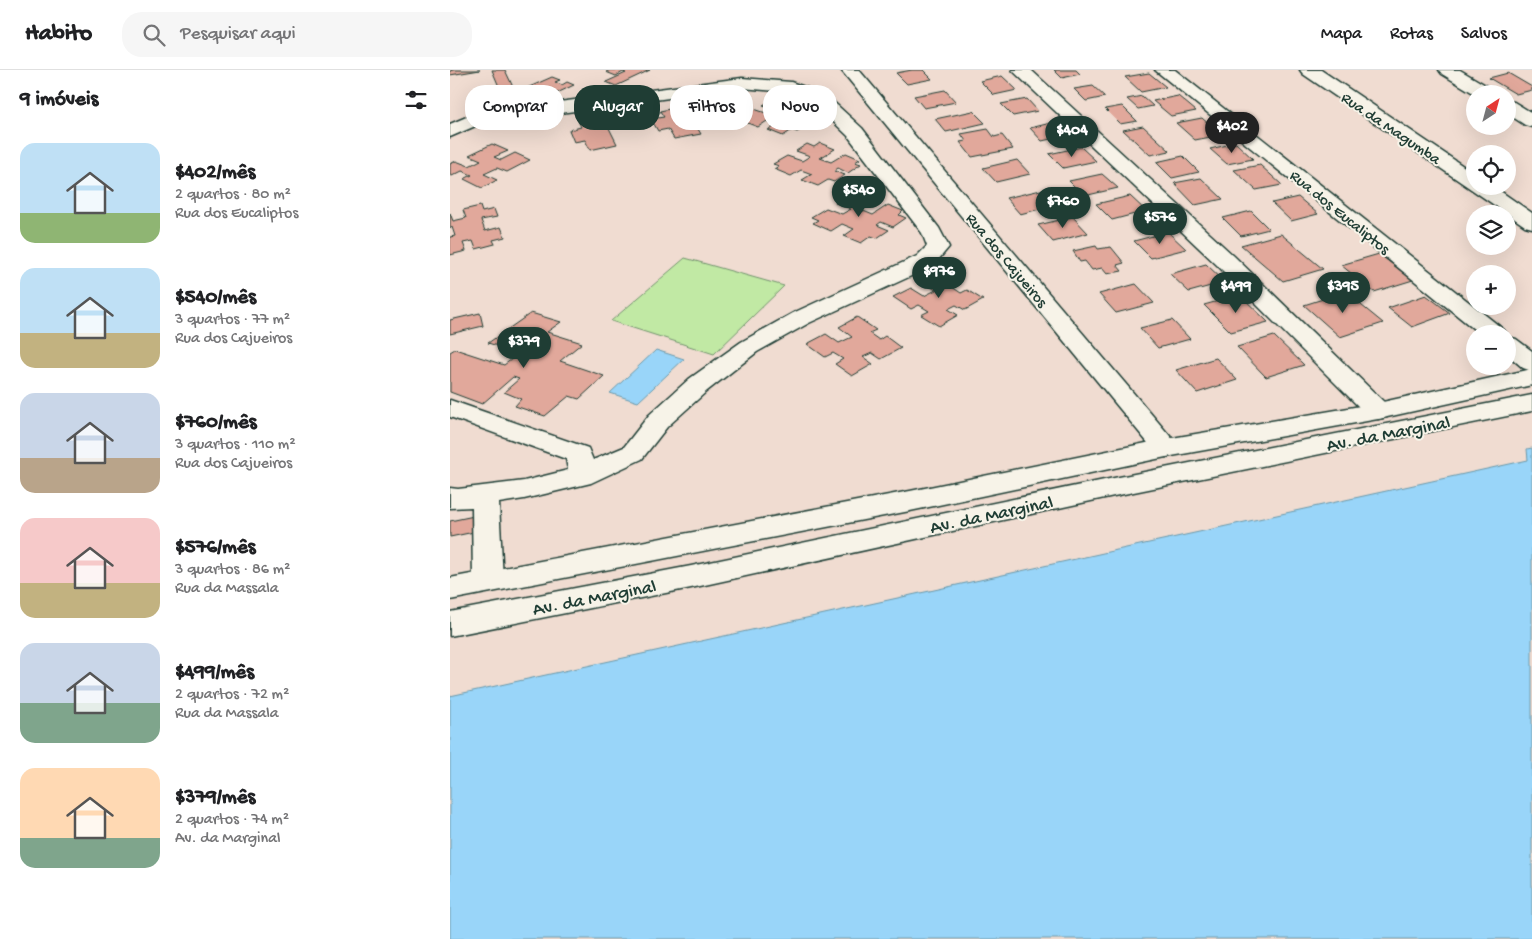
<!DOCTYPE html>
<html lang="pt">
<head>
<meta charset="utf-8">
<style>
  :root { --surface:#fff; --page:#f6f6f6; --text:#202124; --muted:#757577; --line:#e0e0e0; --accent:#1f3d34 }
  body { margin:0; font-family:"Gochi Hand",sans-serif; background:var(--page); color:var(--text); height:100vh; display:flex; flex-direction:column; font-size:19px; white-space:nowrap }
  * { box-sizing:border-box; margin:0 }
  p { font-size:16px; color:var(--muted) }
  .icon { flex:none; width:28px; height:28px; fill:none; stroke:currentColor; stroke-width:2; stroke-linecap:round; stroke-linejoin:round }
  .map { position:relative; flex:1; overflow:hidden }
  .details { display:flex; flex-direction:column; background:var(--surface); width:450px }
  .details>* { flex:none }
  .hud { position:absolute; left:15px; top:15px; width:475px; height:45px; display:flex; gap:10px }
  .needle { width:32px; rotate:36deg }
  .controls { position:absolute; left:1016px; top:15px; display:grid; gap:10px }
  .controls a { display:grid; place-items:center; width:50px; height:50px; border-radius:50%; background:var(--surface); box-shadow:0 5px 20px #0002; font-size:25px }
  .price { position:absolute; translate:-50% -42px; padding:0 11px; border-radius:18px; background:var(--accent); color:#fff; font-size:16px; line-height:32px; filter:drop-shadow(0 1px 2px #0008) }
  .price::after { content:''; position:absolute; left:50%; top:30px; width:15px; height:11px; margin-left:-8px; background:inherit; clip-path:polygon(0 0,100% 0,50% 100%) }
  .price.selected { background:#222; color:#fff }
  ul { padding:0; list-style:none }
  li { display:flex; align-items:center; gap:15px; height:125px; padding:0 20px }
  li span { display:grid; place-items:center; flex:none; width:140px; height:100px; border-radius:15px; color:#555 }
  li>.icon { margin-inline-start:auto }
  span .icon { width:60px; height:60px; fill:#fffc; stroke-width:1 }
  li b { font-size:21px }
  h2 { display:flex; justify-content:space-between; align-items:center; height:60px; padding:0 20px; font-size:21px }
  .chip { padding:0 18px; border-radius:20px; background:var(--surface); box-shadow:0 5px 20px #0002; font-size:18px; line-height:45px }
  .chip.selected { background:var(--accent); color:#fff }
  header { display:flex; align-items:center; gap:30px; box-sizing:border-box; height:70px; padding:0 25px; background:var(--surface); border-bottom:1px solid var(--line) }
  header strong { font-size:24px }
  nav { display:flex; gap:28px; margin-inline-start:auto; font-size:18px }
  .search { width:350px; height:45px; background:var(--page); display:flex; align-items:center; gap:12px; box-sizing:border-box; padding:0 18px; border-radius:20px; color:var(--muted); font-size:19px }
  main { display:flex; flex:1; min-height:0 }
  .map>svg:first-child { display:block }
</style>
</head>
<body>
<header>
<strong>Habito</strong>
<div class="search"><svg class="icon" aria-label="search" viewBox="0 0 24 24"><circle cx="10" cy="10" r="6"/><path d="M15 15l6 6"/></svg>Pesquisar aqui</div>
<nav><a>Mapa</a><a>Rotas</a><a>Salvos</a></nav>
</header>
<main>
<section class="details">
<h2>9 imóveis<svg class="icon" aria-label="filters" viewBox="0 0 24 24"><path d="M4 7h16M4 17h16"/><circle cx="9" cy="7" r="2"/><circle cx="15" cy="17" r="2"/></svg></h2>
<ul>
<li><span style="background:linear-gradient(#bfe0f5 70%,#8fb573 0)"><svg class="icon" aria-label="home" viewBox="0 0 24 24"><path d="M3 11l9-7 9 7M6 9v11h12V9"/></svg></span><div><b>$402/mês</b><p>2 quartos · 80 m²</p><p>Rua dos Eucaliptos</p></div></li>
<li><span style="background:linear-gradient(#bfe0f5 65%,#c2b280 0)"><svg class="icon" aria-label="home" viewBox="0 0 24 24"><path d="M3 11l9-7 9 7M6 9v11h12V9"/></svg></span><div><b>$540/mês</b><p>3 quartos · 77 m²</p><p>Rua dos Cajueiros</p></div></li>
<li><span style="background:linear-gradient(#c9d6e8 65%,#b9a48a 0)"><svg class="icon" aria-label="home" viewBox="0 0 24 24"><path d="M3 11l9-7 9 7M6 9v11h12V9"/></svg></span><div><b>$760/mês</b><p>3 quartos · 110 m²</p><p>Rua dos Cajueiros</p></div></li>
<li><span style="background:linear-gradient(#f6c9c9 65%,#c2b280 0)"><svg class="icon" aria-label="home" viewBox="0 0 24 24"><path d="M3 11l9-7 9 7M6 9v11h12V9"/></svg></span><div><b>$576/mês</b><p>3 quartos · 86 m²</p><p>Rua da Massala</p></div></li>
<li><span style="background:linear-gradient(#c9d6e8 60%,#7fa58c 0)"><svg class="icon" aria-label="home" viewBox="0 0 24 24"><path d="M3 11l9-7 9 7M6 9v11h12V9"/></svg></span><div><b>$499/mês</b><p>2 quartos · 72 m²</p><p>Rua da Massala</p></div></li>
<li><span style="background:linear-gradient(#ffd9b3 70%,#7fa58c 0)"><svg class="icon" aria-label="home" viewBox="0 0 24 24"><path d="M3 11l9-7 9 7M6 9v11h12V9"/></svg></span><div><b>$379/mês</b><p>2 quartos · 74 m²</p><p>Av. da Marginal</p></div></li>
</ul>
</section>
<div class="map">
<svg width="1082" height="869" viewBox="0 0 1082 869">
  <rect width="100%" height="100%" fill="#f0dcd1"/>
  <filter id="ink" filterUnits="userSpaceOnUse"><feTurbulence type="fractalNoise" baseFrequency=".02" numOctaves="2"/><feDisplacementMap in="SourceGraphic" scale="10" xChannelSelector="R" yChannelSelector="G"/><feConvolveMatrix kernelMatrix="1 2 1 2 8 2 1 2 1" color-interpolation-filters="sRGB"/></filter>
  <g filter="url(#ink)">
    <polygon fill="#c1e9a4" stroke="#70936c" points="235,188 334,216 264,284 161,251"/>
    <g fill="#99d5f9" stroke="#6898aa">
      <polygon points="206,280 234,289 188,332 160,323"/>
      <polygon points="1082,378 1082,869 0,869 0,626 1078,390 1077,379"/>
    </g>
    <g fill="#e1a89b" stroke="#1f3d34">
      <polygon points="3,0 30,0 0,5 0,1"/>
      <polygon points="42,0 55,0 63,17 50,19"/>
      <polygon points="160,0 200,0 166,16 156,12 176,3 173,2 166,6 156,2"/>
      <polygon points="462,0 473,0 482,9 457,14 446,3"/>
      <polygon points="604,0 626,0 630,4 612,8"/>
      <polygon points="699,3 716,17 691,22 675,7"/>
      <polygon points="1058,3 1082,17 1082,20 1066,24 1039,8"/>
      <polygon points="552,6 567,20 544,25 530,11"/>
      <polygon points="102,7 110,10 105,12 112,15 117,12 124,15 86,33 76,29 97,19 94,18 86,22 77,18"/>
      <polygon points="643,16 655,27 636,31 624,19"/>
      <polygon points="495,20 506,32 474,38 464,26"/>
      <polygon points="692,26 703,36 688,39 677,29"/>
      <polygon points="728,26 746,41 721,46 703,31"/>
      <polygon points="336,28 350,33 336,41 346,45 360,37 373,41 368,44 374,46 363,53 352,50 348,52 358,56 347,62 342,60 333,66 318,60 328,55 317,51 308,57 292,51 297,48 291,46 304,39 319,44 327,39 313,35 324,29 330,31"/>
      <polygon points="577,29 588,41 563,46 551,34"/>
      <polygon points="234,36 251,64 224,69 218,59 208,61 201,49 214,47 210,41"/>
      <polygon points="672,36 687,51 670,54 655,39"/>
      <polygon points="523,41 535,53 496,62 485,49"/>
      <polygon points="153,46 167,74 140,80 135,70 124,72 119,60 131,57 128,51"/>
      <polygon points="752,48 771,65 745,70 726,53"/>
      <polygon points="605,52 618,65 592,71 580,58"/>
      <polygon points="693,56 720,81 700,85 673,60"/>
      <polygon points="538,59 544,67 552,65 563,79 522,87 510,72 516,71 511,64"/>
      <polygon points="370,73 385,79 370,88 381,92 396,83 410,89 405,92 411,94 398,103 388,98 384,101 395,105 384,112 378,110 368,116 352,110 362,104 351,100 341,106 324,99 329,96 323,94 337,86 352,91 360,86 346,81 357,74 364,77"/>
      <polygon points="786,73 803,89 777,94 760,79"/>
      <polygon points="42,74 58,81 44,87 51,90 65,83 80,90 57,102 47,98 34,104 47,110 32,118 14,109 22,105 12,101 2,106 0,105 0,94 6,91 19,96 31,90 19,85"/>
      <polygon points="631,77 646,91 613,98 599,84"/>
      <polygon points="733,86 749,102 722,108 706,92"/>
      <polygon points="567,90 580,104 546,112 533,98"/>
      <polygon points="810,95 832,115 806,120 784,100"/>
      <polygon points="652,104 668,118 634,126 619,111"/>
      <polygon points="751,108 773,129 745,135 724,113"/>
      <polygon points="591,120 606,135 570,144 556,128"/>
      <polygon points="411,124 427,130 411,140 423,145 438,135 453,141 449,145 456,148 443,157 431,152 427,155 439,160 427,168 421,166 411,173 394,166 404,159 392,154 381,161 363,153 368,150 361,147 376,138 392,144 401,139 385,133 397,125 404,128"/>
      <polygon points="680,126 696,141 662,150 646,134"/>
      <polygon points="848,127 868,144 841,151 822,133"/>
      <polygon points="30,136 32,142 44,139 47,147 31,150 35,161 51,157 55,167 43,170 45,174 26,179 23,171 13,173 16,181 0,185 0,167 5,166 2,157 0,158 0,143 3,151 16,148 13,140"/>
      <polygon points="801,141 819,159 791,166 773,148"/>
      <polygon points="623,147 638,163 603,172 588,155"/>
      <polygon points="718,162 736,179 701,188 684,171"/>
      <polygon points="831,164 873,199 833,211 791,175"/>
      <polygon points="646,176 648,179 661,177 674,193 667,195 672,201 657,204 652,198 642,200 635,191 630,192 623,181"/>
      <polygon points="929,184 963,210 924,222 891,195"/>
      <polygon points="756,194 775,212 739,222 720,204"/>
      <polygon points="489,203 508,214 502,217 511,223 517,220 533,230 515,240 506,235 498,239 508,245 489,256 471,245 479,241 469,235 461,239 443,227 461,218 474,226 486,220 472,212"/>
      <polygon points="686,214 704,233 666,243 649,224"/>
      <polygon points="895,222 933,253 890,267 854,235"/>
      <polygon points="790,225 818,252 781,262 754,235"/>
      <polygon points="976,225 1000,243 962,257 938,238"/>
      <polygon points="30,243 33,256 0,264 0,250"/>
      <polygon points="81,243 111,252 97,262 132,273 110,291 154,306 129,329 119,326 95,346 65,336 71,329 54,322 69,309 63,307 32,334 0,322 0,282 5,279 54,295 70,283 38,273"/>
      <polygon points="407,247 426,260 419,263 429,270 435,266 451,278 431,289 422,283 413,287 423,294 402,306 385,294 393,289 383,283 375,287 357,274 376,264 389,273 402,267 389,257"/>
      <polygon points="722,250 740,269 708,278 690,258"/>
      <polygon points="824,266 854,295 816,307 787,277"/>
      <polygon points="766,288 787,310 747,323 726,300"/>
      <polygon points="24,446 24,462 0,467 0,451"/>
    </g>
    <g fill="none" stroke-linecap="round" stroke-linejoin="round">
      <g stroke="#1f3d34" stroke-width="3">
        <g id="minor">
          <polygon points="391,0 409,0 725,372 729,378 725,384 716,387 707,384"/>
          <polygon points="562,0 581,0 784,186 937,335 941,341 937,347 928,349 919,347 768,196"/>
          <polygon points="705,0 725,0 1053,259 1057,264 1030,264"/>
          <polygon points="850,0 871,0 1025,104 1025,116 1043,116 1082,143 1082,158 1075,156 853,4"/>
          <polygon points="989,0 1010,0 1044,20 1047,24 1025,24 992,4"/>
          <polygon points="292,8 341,12 376,25 412,58 489,158 499,177 483,196 359,253 307,282 257,321 217,357 192,389 141,413 74,429 49,433 53,511 48,519 38,522 28,519 23,511 22,437 0,438 0,418 8,419 74,411 118,400 116,389 0,347 0,330 138,378 143,390 174,377 199,345 239,309 291,272 343,243 467,186 477,176 472,163 398,66 364,33 338,22 292,18 30,54 0,67 0,54 26,43"/>
          <polygon points="1058,31 1064,32 1082,43 1082,57 1075,55 1058,44"/>
          <polygon points="1058,267 1066,269 1082,281 1082,301 1073,298 1058,285"/>
        </g>
      </g>
      <g stroke="#1f3d34" stroke-width="3">
        <g id="primary">
          <polygon points="1082,299 1082,315 928,349 716,387 460,441 0,530 0,508 460,421 716,369 928,333"/>
          <polygon points="1082,325 1082,341 664,426 241,518 0,566 0,542 241,496 664,408"/>
        </g>
      </g>
      <use href="#minor" fill="#f7f3e8" fill-rule="evenodd"/>
      <use href="#primary" fill="#f7f3e8" fill-rule="evenodd"/>
    </g>
  </g>
  <g text-anchor="middle" stroke-width="4" stroke-linejoin="round" paint-order="stroke">
    <g font-size="16" fill="#1f3d34" stroke="#f7f3e8">
      <text transform="translate(942 57) rotate(34)" y="6">Rua da Magumba</text>
      <text transform="translate(891 141) rotate(39)" y="6">Rua dos Eucaliptos</text>
      <text transform="translate(558 189) rotate(50)" y="6">Rua dos Cajueiros</text>
    </g>
    <g font-size="19" fill="#1f3d34" stroke="#f7f3e8">
      <text transform="translate(938 362) rotate(-11)" y="7">Av. da Marginal</text>
      <text transform="translate(541 443) rotate(-12)" y="7">Av. da Marginal</text>
      <text transform="translate(144 526) rotate(-11)" y="7">Av. da Marginal</text>
    </g>
  </g>
</svg>
<div class="controls">
<a><svg class="needle" viewBox="-14 -14 28 28"><path d="M0-13l5 13h-10z" fill="#e53935"/><path d="M0 13l5-13h-10z" fill="#757577"/></svg></a>
<a><svg class="icon" aria-label="locate" viewBox="0 0 24 24"><circle cx="12" cy="12" r="6"/><path d="M12 2v4M12 18v4M2 12h4M18 12h4"/></svg></a>
<a><svg class="icon" aria-label="layers" viewBox="0 0 24 24"><path d="M12 4l9 5-9 5-9-5zM3 14l9 5 9-5"/></svg></a>
<a>+</a>
<a>−</a>
</div>
<b class="price selected" style="left:782px;top:84px">$402</b>
<b class="price" style="left:622px;top:88px">$404</b>
<b class="price" style="left:409px;top:148px">$540</b>
<b class="price" style="left:613px;top:159px">$760</b>
<b class="price" style="left:710px;top:175px">$576</b>
<b class="price" style="left:489px;top:229px">$976</b>
<b class="price" style="left:786px;top:244px">$499</b>
<b class="price" style="left:893px;top:244px">$395</b>
<b class="price" style="left:74px;top:299px">$379</b>
<div class="hud">
<a class="chip">Comprar</a>
<a class="chip selected">Alugar</a>
<a class="chip">Filtros</a>
<a class="chip">Novo</a>
</div>
</div>
</main>
</body>
</html>
